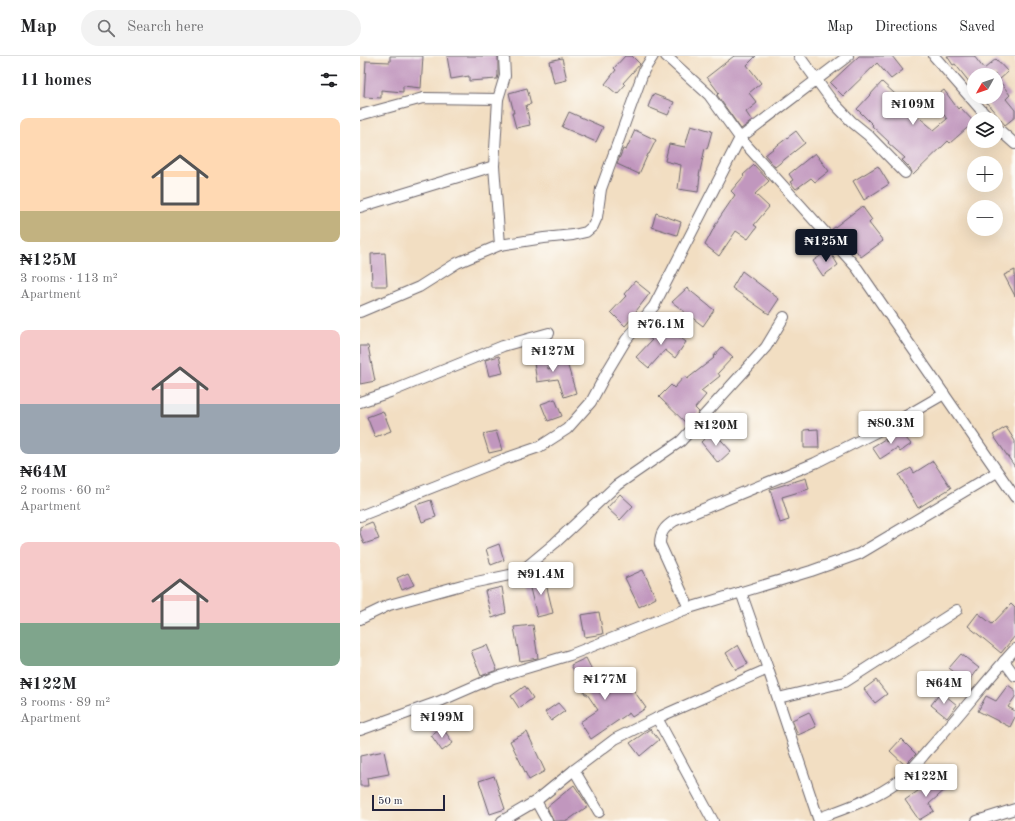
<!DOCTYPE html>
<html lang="en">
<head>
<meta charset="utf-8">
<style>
  :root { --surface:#fff; --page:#f2f2f2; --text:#202124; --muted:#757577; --line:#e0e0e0; --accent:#111827 }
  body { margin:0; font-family:"Old Standard TT",serif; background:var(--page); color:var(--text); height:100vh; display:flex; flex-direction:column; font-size:15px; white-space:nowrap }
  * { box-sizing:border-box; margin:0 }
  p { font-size:13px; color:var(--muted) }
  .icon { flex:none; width:22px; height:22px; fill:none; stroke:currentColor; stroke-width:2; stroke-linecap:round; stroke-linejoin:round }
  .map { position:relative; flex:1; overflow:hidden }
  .panel { display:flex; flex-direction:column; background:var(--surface); width:360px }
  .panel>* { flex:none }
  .needle { width:26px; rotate:230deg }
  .controls { position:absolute; left:607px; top:12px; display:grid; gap:8px }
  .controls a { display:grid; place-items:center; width:36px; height:36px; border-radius:50%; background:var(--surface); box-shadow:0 4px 16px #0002; font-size:20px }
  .scale { position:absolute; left:12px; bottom:10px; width:73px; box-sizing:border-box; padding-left:4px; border:2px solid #22223b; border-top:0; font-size:11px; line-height:14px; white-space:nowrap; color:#22223b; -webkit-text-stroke:3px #fdfcf7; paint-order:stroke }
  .price { position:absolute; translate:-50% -34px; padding:0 9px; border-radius:4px; background:#fff; color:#222; font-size:13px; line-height:26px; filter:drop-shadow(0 1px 2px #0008) }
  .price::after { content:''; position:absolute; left:50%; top:24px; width:12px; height:9px; margin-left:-6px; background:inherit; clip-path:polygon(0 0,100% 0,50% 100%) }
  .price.selected { background:var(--accent); color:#fff }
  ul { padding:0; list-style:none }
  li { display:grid; align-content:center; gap:8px; height:212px; padding:0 20px }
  li span { display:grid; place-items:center; height:124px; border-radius:8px; color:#555 }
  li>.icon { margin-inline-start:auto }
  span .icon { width:72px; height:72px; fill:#fffc; stroke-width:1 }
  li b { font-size:17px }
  h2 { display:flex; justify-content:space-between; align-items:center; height:48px; padding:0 20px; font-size:17px }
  header { display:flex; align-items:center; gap:24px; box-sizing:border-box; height:56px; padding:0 20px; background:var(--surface); border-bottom:1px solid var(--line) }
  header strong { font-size:19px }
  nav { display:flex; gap:22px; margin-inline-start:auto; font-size:14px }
  .search { width:280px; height:36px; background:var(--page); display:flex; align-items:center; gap:10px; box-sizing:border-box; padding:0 14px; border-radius:22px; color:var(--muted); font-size:15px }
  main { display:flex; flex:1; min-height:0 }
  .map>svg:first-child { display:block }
</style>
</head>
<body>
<header>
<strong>Map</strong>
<div class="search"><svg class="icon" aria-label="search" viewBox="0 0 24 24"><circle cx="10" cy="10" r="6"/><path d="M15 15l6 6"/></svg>Search here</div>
<nav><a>Map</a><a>Directions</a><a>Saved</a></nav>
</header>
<main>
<section class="panel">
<h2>11 homes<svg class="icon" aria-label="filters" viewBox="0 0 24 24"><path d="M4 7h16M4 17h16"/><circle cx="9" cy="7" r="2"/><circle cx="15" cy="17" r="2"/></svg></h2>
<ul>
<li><span style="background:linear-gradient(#ffd9b3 75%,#c2b280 0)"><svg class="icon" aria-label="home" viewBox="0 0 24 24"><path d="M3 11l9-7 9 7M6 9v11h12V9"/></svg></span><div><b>₦125M</b><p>3 rooms · 113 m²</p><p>Apartment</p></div></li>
<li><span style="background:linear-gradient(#f6c9c9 60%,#9aa5b1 0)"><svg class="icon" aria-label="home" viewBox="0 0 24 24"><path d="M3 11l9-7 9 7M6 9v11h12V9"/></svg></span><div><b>₦64M</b><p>2 rooms · 60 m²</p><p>Apartment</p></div></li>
<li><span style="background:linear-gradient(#f6c9c9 65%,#7fa58c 0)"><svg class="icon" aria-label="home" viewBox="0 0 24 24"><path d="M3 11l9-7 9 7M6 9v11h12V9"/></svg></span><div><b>₦122M</b><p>3 rooms · 89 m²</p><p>Apartment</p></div></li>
</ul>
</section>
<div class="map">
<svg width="655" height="765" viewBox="0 0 655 765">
  <rect width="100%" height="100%" fill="#fdfcf7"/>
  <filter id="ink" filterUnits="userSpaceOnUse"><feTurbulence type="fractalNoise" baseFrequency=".025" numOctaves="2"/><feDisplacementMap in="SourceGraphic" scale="8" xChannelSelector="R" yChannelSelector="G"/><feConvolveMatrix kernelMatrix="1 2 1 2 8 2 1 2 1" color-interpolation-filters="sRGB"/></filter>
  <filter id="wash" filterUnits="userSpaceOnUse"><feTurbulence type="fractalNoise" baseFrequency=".012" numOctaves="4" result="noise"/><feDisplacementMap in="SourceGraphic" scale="16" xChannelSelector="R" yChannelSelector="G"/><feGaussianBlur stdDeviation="0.9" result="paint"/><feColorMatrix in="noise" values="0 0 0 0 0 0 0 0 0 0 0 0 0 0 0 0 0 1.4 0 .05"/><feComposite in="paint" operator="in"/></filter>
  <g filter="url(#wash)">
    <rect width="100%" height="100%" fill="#f2dec2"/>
    <g id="blocks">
      <g fill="#c197be">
        <polygon points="30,0 63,0 61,32 43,30 43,36 21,34 21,42 4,41 6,5 30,6"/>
        <polygon points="87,0 138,0 138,19 137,23 109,25 109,20 91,23"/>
        <polygon points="265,0 272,0 280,8 263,27 265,29 257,38 245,28 256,14 254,12"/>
        <polygon points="374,0 396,0 387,9 401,27 389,37 397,47 386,56 392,65 381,73 357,39 359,37 347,21"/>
        <polygon points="499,0 532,0 543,14 531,23 517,7 483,40 470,27"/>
        <polygon points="587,0 614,0 624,13 636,3 648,16 639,24 650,39 646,43 655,54 655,61 645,69 622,41 636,41 636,19 614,19 614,32 595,8 593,9"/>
        <polygon points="202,2 207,24 194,27 189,5"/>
        <polygon points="522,26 535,38 534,40 574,74 587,63 572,43 584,34 598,53 600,51 614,66 590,87 588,85 553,119 550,112 542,104 545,102 528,87 529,86 512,70 513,69 497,53"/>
        <polygon points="167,32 171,48 166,49 170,69 156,72 152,57 154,57 149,37"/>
        <polygon points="293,38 314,46 308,59 288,51"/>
        <polygon points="209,56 243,71 236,86 202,71"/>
        <polygon points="331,69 352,75 347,93 345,92 339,120 340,120 338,136 318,133 321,109 305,105 309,88 325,91"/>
        <polygon points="275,74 296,84 289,98 288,98 279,118 257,108 263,93 266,94"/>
        <polygon points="436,75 445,87 415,111 405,99"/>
        <polygon points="455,97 469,115 455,126 451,122 436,133 430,126 433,124 429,118"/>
        <polygon points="394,109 409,125 395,138 409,151 394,169 397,171 388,183 376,175 359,200 345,189 358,164 375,139 371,135 384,120 383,119"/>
        <polygon points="518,110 529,128 504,144 493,125"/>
        <polygon points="502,150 512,164 509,167 523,185 501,201 487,183 483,187 471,174"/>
        <polygon points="296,157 321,166 317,179 292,171"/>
        <polygon points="469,194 478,209 463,220 453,205"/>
        <polygon points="25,197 27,230 12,230 11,198"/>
        <polygon points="655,214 655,240 644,219"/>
        <polygon points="382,215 419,243 409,258 372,232"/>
        <polygon points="275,225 290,237 273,259 274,260 265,270 251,256 266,240 264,238"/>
        <polygon points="327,232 354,254 343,270 312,246"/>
        <polygon points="301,267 326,286 315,302 305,294 289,312 276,301 292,284 289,282"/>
        <polygon points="0,290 8,290 15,325 0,328"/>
        <polygon points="362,291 373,301 358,317 360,320 341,335 346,339 335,352 339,356 327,368 299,341 311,329 314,332 325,320 327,323 354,302 353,301"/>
        <polygon points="185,292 188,313 207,307 216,337 204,341 198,323 177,326 172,294"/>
        <polygon points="139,300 143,317 129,320 125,304"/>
        <polygon points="195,343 202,360 188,365 181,348"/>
        <polygon points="23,355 31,375 15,381 7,361"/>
        <polygon points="646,371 655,385 655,411 633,379"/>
        <polygon points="458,373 459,392 444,392 444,374"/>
        <polygon points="136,375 142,394 129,397 123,378"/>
        <polygon points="353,375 371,395 358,407 341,386"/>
        <polygon points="540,375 551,388 540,396 537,392 520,403 512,391 525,383 526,386"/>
        <polygon points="573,405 591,432 558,452 539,419 551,412 554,417"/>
        <polygon points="446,422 449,433 422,441 429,464 420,467 410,433"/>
        <polygon points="260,438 273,450 260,464 247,452"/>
        <polygon points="71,444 76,461 62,466 56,449"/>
        <polygon points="12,466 19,483 4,488 0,477 0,471"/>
        <polygon points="139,488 144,504 131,509 126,493"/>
        <polygon points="283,514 296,542 279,551 265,522"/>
        <polygon points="48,517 54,529 42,534 37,522"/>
        <polygon points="184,519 193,557 177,561 168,524"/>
        <polygon points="142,531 146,557 132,562 125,535"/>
        <polygon points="651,548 655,552 655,580 641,597 608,570 618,557 632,568"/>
        <polygon points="239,556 243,578 225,581 221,559"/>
        <polygon points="173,569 178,602 160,605 154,571"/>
        <polygon points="127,589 137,614 121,620 111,595"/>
        <polygon points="378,589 388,608 376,614 366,597"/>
        <polygon points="601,598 619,612 608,627 589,612"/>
        <polygon points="226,602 245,640 267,625 286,652 272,661 269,657 231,683 220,666 238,654 227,638 225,638 211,609"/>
        <polygon points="516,624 527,638 515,647 504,633"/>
        <polygon points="648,629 655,634 655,641 648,651 655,655 655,661 650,671 618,655 626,640 636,645"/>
        <polygon points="165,630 173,642 159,652 151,640"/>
        <polygon points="581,636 597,649 587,662 571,649"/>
        <polygon points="198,647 205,655 191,665 185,656"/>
        <polygon points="449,656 456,671 438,679 432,664"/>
        <polygon points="82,671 93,687 82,695 71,679"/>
        <polygon points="290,673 299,684 280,700 270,687"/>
        <polygon points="167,676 185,715 169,724 150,685"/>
        <polygon points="541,683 556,698 545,709 530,695"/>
        <polygon points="24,695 29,718 7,722 8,730 0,730 0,700"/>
        <polygon points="576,719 587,732 569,748 574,755 559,764 545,744 565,730 564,729"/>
        <polygon points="134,720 145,753 130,758 119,725"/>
        <polygon points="214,729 228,750 207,765 193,765 187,751"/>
      </g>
    </g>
  </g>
  <g filter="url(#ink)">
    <use href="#blocks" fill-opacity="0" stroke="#6b646a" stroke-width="1"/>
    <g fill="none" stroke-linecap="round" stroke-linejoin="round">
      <g stroke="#6b646a" stroke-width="12">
        <g id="minor">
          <polyline points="144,0 145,20 138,43 134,110 140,189 184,182 213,179 226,176 233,170 237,161 241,133 284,14 293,0"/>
          <polyline points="306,0 349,39 380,82 497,212 655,441"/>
          <polyline points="439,0 472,45 492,66 508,79 545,117"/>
          <polyline points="574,0 629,63"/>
          <polyline points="0,59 63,42 138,43"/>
          <polyline points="636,71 655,88"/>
          <polyline points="0,151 134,110"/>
          <polyline points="0,256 59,231 97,207 140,189"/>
          <polyline points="0,346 30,336 143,290 189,277"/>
          <polyline points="0,460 144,403 179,391 207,373 231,346 248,314 266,284 294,250 380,82 488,0"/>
          <polyline points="381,536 408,613"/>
          <path d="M 329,552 L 300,488 C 300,476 305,471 314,465 L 455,407 L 534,367 L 584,338"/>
          <polyline points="0,563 29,549 102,529 159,517 195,487 257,429 321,385 406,291 424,261"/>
          <polyline points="644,605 655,620"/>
          <polyline points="418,642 485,626 597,554"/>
          <polyline points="297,662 353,765"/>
          <polyline points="0,674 78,646 133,622 210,599 329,552 451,515 499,498 637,416"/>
          <polyline points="214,714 239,756"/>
          <polyline points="176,745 187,765"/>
          <path d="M 459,762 C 486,752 514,743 538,725 C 550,717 560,703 570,692 C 599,660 625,626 655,593"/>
          <polyline points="142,765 176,745 214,714 255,683 297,662 408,613 459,765"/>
          <polyline points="617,765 655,753"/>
        </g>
      </g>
      <use href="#minor" stroke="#fff" stroke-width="10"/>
    </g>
  </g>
</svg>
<div class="controls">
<a><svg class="needle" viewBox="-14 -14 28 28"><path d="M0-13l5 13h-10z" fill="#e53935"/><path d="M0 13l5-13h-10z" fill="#757577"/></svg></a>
<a><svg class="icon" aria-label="layers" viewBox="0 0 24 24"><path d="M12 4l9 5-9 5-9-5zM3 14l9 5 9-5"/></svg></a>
<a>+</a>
<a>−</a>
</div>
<div class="scale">50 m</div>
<b class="price" style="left:553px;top:70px">₦109M</b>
<b class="price selected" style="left:466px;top:207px">₦125M</b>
<b class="price" style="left:301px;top:290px">₦76.1M</b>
<b class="price" style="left:193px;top:317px">₦127M</b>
<b class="price" style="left:531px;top:389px">₦80.3M</b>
<b class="price" style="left:356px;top:391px">₦120M</b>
<b class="price" style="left:181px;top:540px">₦91.4M</b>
<b class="price" style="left:245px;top:645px">₦177M</b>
<b class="price" style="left:584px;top:649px">₦64M</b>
<b class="price" style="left:82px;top:683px">₦199M</b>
<b class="price" style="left:566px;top:742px">₦122M</b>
</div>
</main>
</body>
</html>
